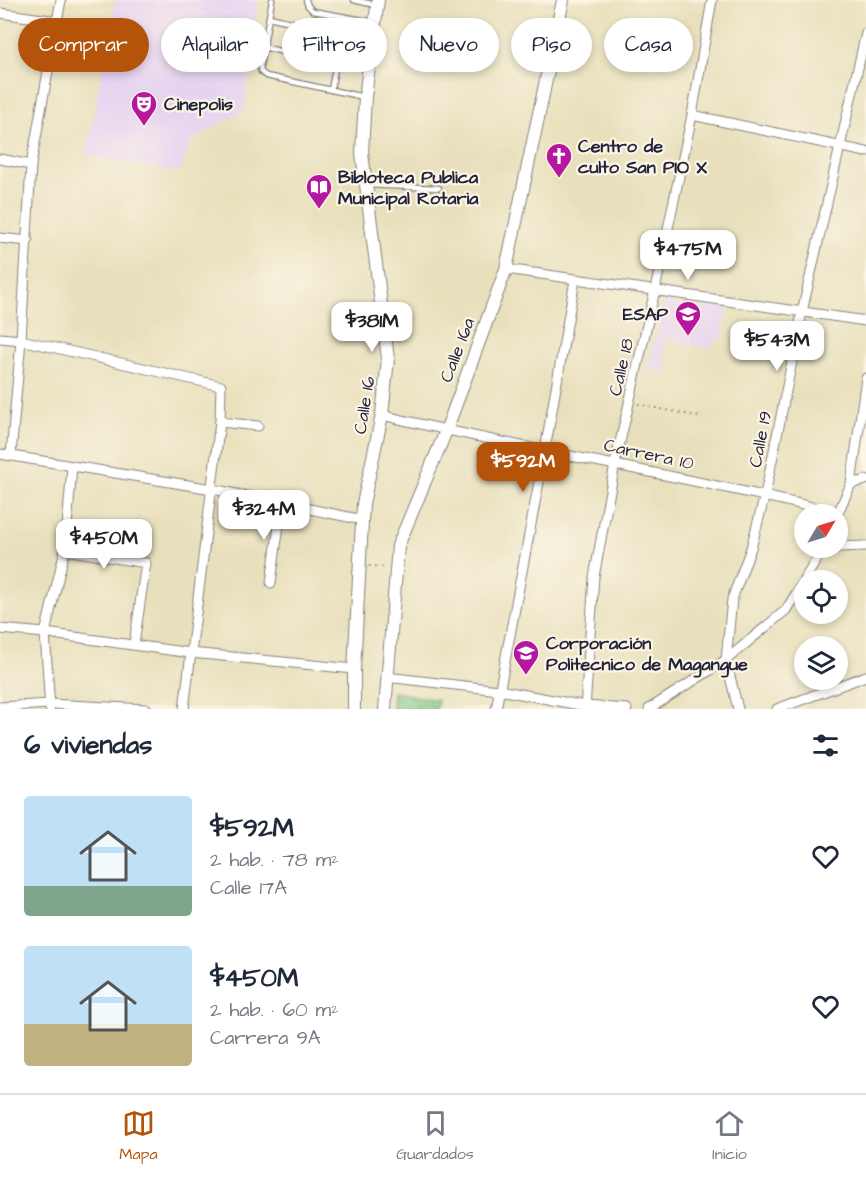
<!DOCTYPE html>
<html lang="es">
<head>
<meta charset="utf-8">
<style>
  :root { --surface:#fff; --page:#f2f2f3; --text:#1f2937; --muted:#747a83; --line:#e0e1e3; --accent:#b45309 }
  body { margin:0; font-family:"Architects Daughter",sans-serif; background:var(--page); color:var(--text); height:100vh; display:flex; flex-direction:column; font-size:22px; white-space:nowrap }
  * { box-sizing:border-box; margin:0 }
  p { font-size:20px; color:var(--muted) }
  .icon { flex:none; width:33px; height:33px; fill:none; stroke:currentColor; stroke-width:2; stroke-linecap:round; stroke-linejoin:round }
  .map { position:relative; height:709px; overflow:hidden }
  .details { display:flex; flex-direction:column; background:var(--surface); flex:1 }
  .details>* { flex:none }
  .guide { position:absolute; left:18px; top:18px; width:831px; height:54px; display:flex; gap:12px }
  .needle { width:39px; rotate:52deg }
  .buttons { position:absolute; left:794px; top:504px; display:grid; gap:12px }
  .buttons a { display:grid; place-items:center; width:54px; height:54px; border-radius:50%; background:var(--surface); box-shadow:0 3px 9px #0003; font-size:30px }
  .price { position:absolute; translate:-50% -51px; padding:0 14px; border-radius:12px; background:#fff; color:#222; font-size:20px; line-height:39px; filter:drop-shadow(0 2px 3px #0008) }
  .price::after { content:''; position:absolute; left:50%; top:36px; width:18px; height:14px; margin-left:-9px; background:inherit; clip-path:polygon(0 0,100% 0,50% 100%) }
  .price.active { background:var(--accent); color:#fff }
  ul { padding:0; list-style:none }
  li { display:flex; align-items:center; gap:18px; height:150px; padding:0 24px }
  li span { display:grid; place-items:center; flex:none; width:168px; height:120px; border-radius:6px; color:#555 }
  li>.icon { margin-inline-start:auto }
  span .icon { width:72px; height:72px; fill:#fffc; stroke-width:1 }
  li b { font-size:26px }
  h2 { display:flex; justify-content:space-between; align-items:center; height:72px; padding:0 24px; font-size:26px }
  .tag { padding:0 21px; border-radius:27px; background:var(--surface); box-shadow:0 3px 9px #0003; font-size:21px; line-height:54px }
  .tag.active { background:var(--accent); color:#fff }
  .tabs { display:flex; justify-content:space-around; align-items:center; height:84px; border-top:2px solid var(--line); background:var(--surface); font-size:16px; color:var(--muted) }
  .tabs a { display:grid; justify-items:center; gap:3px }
  .tabs .active { color:var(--accent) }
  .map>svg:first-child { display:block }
</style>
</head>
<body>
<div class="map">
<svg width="866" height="709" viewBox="0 0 866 709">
  <defs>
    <pattern id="park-dots" width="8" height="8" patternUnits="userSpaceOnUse" patternTransform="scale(1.5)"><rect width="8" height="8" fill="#82cb87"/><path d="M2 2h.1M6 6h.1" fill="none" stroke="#70ae75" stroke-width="1.8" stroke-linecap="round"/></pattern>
  </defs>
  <rect width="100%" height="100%" fill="#fcf5e5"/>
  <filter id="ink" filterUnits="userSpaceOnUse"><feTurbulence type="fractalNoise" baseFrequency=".0167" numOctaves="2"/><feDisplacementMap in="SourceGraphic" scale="12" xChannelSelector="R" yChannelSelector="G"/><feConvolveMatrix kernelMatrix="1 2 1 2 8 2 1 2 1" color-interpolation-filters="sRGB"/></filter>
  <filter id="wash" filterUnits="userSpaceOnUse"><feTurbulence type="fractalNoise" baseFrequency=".008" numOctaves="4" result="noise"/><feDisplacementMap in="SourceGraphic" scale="24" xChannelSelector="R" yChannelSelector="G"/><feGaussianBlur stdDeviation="1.35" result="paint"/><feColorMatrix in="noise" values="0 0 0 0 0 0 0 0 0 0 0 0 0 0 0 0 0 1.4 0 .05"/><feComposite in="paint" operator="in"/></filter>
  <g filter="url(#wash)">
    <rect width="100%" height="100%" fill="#e8e0bc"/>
    <g fill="#e5d3f1">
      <polygon points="115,0 258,0 244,111 192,140 179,173 86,155"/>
      <polygon points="665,301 704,310 705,304 728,308 721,341 713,339 710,349 666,338 662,362 670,363 668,372 646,370 654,344 652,343 655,335 657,335"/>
    </g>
    <polygon fill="url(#park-dots)" stroke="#527661" stroke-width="1.5" points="393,692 438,700 436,709 392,709"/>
  </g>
  <g filter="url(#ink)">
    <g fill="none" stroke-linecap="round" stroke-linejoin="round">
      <g stroke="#85817c" stroke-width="7">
        <g id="lane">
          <polyline points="272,0 260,67 261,72 266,76 364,97"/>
          <polyline points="306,0 308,6 313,11 374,22"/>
          <polyline points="354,0 375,5"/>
          <polyline points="269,17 331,31 337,35 340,41 331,90"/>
          <polyline points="263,47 336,65"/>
          <polyline points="366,185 439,188"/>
        </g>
      </g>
      <g stroke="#85817c" stroke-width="11">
        <g id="street">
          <polyline points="0,13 57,21"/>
          <polyline points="692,115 866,152"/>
          <polyline points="0,159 31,165"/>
          <polyline points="0,238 28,241"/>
          <polyline points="506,269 866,321"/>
          <polyline points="0,338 21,340 221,386 220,422 184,709"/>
          <path d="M 382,415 C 533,452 687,476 837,513"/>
          <polyline points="220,422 258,426"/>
          <polyline points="0,454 212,489 363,520"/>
          <polyline points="11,455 21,340 31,165 61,0"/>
          <polyline points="851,484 866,480"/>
          <polyline points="837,515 851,484 866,378"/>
          <polyline points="65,550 146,563 134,644"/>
          <polyline points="823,552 839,547 866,546"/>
          <polyline points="804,580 824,548"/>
          <polyline points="271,583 282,503"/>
          <polyline points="0,629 45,633 191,653 354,669"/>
          <polyline points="386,677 499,690 585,706 627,709"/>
          <polyline points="0,707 50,704 147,709"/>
          <polyline points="50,709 45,633 65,550 72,467"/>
          <polyline points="496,709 545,450 575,280"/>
          <polyline points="585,709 594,577 615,464 655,290 692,115 712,0"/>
          <polyline points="649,709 726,660 786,610 804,581"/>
          <polyline points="738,709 726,660 732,599 751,548 765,495 802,312 866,33"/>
          <polyline points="777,709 866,676"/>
        </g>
      </g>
      <g stroke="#85817c" stroke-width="14">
        <g id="secondary">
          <polyline points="354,709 354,669 363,504 382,415 388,359 362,153 365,97 378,0"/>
          <polyline points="385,709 398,546 446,431 506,269 563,0"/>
        </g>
      </g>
      <g stroke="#85817c" stroke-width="2" stroke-dasharray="1.5 4.5" stroke-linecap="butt">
        <polyline points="638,404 699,417"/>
        <polyline points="369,566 385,567"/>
      </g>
      <use href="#lane" stroke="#fff" stroke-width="4.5"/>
      <use href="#street" stroke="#fff" stroke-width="9"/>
      <use href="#secondary" stroke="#fff" stroke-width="12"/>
    </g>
  </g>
  <defs>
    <g id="theatre-pin" transform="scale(1.35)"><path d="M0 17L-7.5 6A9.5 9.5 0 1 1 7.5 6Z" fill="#b5179e" stroke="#fcf5e5"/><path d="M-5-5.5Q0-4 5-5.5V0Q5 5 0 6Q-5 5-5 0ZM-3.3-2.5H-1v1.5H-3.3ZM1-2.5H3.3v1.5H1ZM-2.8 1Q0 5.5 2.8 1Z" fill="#fff"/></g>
    <g id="church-pin" transform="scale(1.35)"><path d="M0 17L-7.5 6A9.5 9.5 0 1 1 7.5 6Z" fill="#b5179e" stroke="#fcf5e5"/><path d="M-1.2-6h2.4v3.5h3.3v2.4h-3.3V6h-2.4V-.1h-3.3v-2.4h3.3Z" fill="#fff"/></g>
    <g id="library-pin" transform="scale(1.35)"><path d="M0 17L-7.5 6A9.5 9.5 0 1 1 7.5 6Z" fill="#b5179e" stroke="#fcf5e5"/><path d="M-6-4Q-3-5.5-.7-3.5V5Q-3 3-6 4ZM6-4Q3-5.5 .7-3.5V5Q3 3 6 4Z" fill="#fff"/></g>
    <g id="university-pin" transform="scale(1.35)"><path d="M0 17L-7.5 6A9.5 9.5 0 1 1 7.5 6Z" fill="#b5179e" stroke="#fcf5e5"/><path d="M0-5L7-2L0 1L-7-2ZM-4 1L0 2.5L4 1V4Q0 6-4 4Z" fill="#fff"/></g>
    <g id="school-pin" transform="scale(1.35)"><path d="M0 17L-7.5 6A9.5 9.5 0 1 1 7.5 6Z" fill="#b5179e" stroke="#fcf5e5"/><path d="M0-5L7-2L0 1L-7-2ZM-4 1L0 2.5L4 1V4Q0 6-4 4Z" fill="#fff"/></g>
  </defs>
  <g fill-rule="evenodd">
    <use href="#theatre-pin" x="144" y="104"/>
    <use href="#church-pin" x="559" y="156"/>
    <use href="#library-pin" x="319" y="187"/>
    <use href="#university-pin" x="688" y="314"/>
    <use href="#school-pin" x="526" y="653"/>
  </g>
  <g text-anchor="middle" stroke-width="4.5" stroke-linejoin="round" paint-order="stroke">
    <g font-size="18" font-weight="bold" fill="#22223b" stroke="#fcf5e5" text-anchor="start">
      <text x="164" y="110">Cinepolis</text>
      <text x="578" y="152">Centro de<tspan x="578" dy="21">culto San PIO X</tspan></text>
      <text x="338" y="183">Bibloteca Publica<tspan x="338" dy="21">Municipal Rotaria</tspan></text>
      <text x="668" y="320" text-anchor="end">ESAP</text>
      <text x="546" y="649">Corporación<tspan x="546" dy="21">Politecnico de Magangue</tspan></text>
    </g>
    <g font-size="18" fill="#22223b" stroke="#fcf5e5">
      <text transform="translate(457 350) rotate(-69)" y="6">Calle 16a</text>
      <text transform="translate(621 367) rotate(-77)" y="6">Calle 18</text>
      <text transform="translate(364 405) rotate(-81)" y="6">Calle 16</text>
      <text transform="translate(760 439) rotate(-79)" y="6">Calle 19</text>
      <text transform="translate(649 454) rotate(12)" y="6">Carrera 10</text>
    </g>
  </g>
</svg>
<div class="buttons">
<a><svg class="needle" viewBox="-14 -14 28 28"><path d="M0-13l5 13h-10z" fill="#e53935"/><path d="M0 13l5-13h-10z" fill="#747a83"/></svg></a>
<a><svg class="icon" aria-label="locate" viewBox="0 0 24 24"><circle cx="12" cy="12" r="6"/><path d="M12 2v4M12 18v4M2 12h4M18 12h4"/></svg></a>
<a><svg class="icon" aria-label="layers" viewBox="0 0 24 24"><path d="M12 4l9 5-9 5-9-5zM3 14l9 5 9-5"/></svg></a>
</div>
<b class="price" style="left:688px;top:281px">$475M</b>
<b class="price" style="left:372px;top:353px">$381M</b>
<b class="price" style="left:777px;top:372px">$543M</b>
<b class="price active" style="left:523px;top:493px">$592M</b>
<b class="price" style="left:264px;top:541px">$324M</b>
<b class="price" style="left:104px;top:570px">$450M</b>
<div class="guide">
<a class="tag active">Comprar</a>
<a class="tag">Alquilar</a>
<a class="tag">Filtros</a>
<a class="tag">Nuevo</a>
<a class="tag">Piso</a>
<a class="tag">Casa</a>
</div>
</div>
<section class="details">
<h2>6 viviendas<svg class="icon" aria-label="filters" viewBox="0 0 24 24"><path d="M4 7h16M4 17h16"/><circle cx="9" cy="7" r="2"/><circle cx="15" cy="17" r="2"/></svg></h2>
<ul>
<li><span style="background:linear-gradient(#bfe0f5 75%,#7fa58c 0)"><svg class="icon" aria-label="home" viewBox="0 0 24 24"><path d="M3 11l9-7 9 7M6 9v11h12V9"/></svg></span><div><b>$592M</b><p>2 hab. · 78 m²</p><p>Calle 17A</p></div><svg class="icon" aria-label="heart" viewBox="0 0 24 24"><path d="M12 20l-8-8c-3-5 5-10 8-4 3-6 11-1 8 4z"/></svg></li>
<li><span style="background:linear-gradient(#bfe0f5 65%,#c2b280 0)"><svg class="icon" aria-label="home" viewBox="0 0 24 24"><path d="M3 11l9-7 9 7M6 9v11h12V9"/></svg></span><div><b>$450M</b><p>2 hab. · 60 m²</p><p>Carrera 9A</p></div><svg class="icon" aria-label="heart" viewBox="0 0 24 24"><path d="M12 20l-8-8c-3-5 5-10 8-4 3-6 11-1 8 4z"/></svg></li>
</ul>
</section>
<nav class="tabs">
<a class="active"><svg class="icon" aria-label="map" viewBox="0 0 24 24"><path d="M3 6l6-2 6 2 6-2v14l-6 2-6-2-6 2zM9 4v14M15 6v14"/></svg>Mapa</a>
<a><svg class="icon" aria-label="saved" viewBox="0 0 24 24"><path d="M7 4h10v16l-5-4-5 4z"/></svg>Guardados</a>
<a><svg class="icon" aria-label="home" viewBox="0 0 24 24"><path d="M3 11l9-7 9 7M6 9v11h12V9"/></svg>Inicio</a>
</nav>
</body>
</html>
